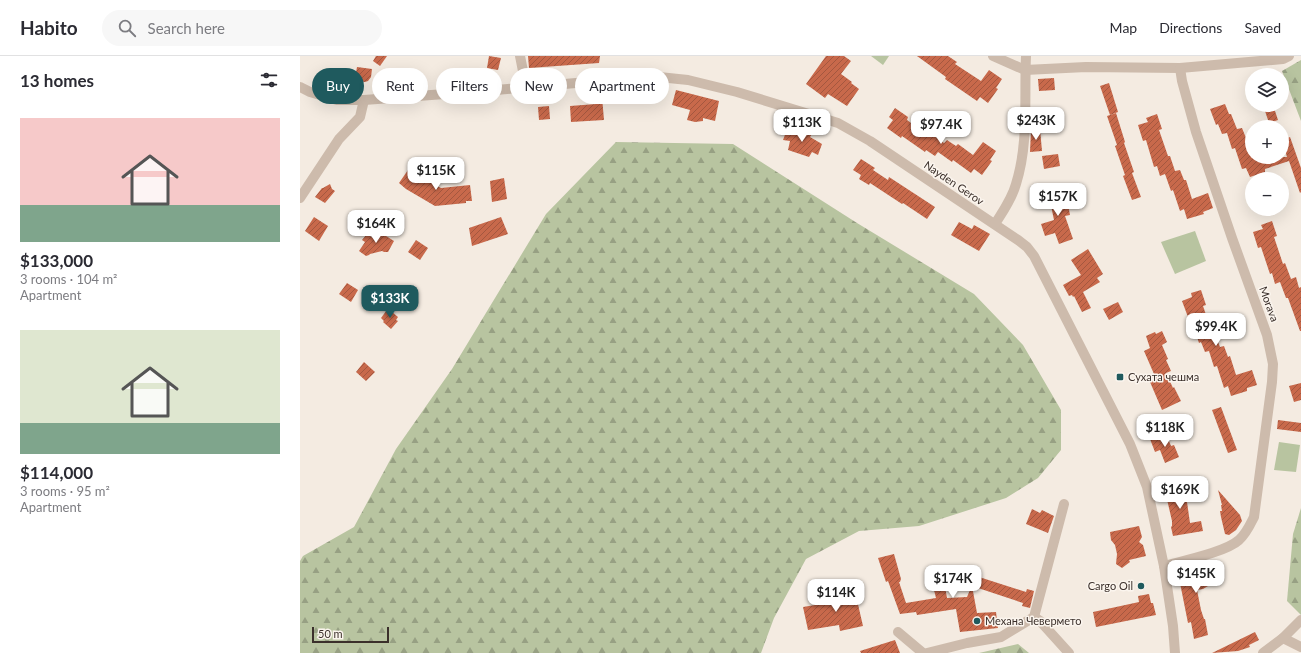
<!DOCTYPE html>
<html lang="en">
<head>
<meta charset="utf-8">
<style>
  :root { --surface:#fff; --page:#f7f7f7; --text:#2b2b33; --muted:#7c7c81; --line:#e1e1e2; --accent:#1f5a5e }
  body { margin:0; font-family:Lato,sans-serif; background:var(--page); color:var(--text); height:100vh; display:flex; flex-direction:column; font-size:15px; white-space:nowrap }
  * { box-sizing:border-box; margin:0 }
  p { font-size:13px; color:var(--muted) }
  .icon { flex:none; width:22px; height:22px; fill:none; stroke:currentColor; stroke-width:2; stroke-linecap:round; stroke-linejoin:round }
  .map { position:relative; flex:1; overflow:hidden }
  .drawer { display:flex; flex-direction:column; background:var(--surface); width:300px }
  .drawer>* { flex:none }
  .guide { position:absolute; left:12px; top:12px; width:380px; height:36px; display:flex; gap:8px }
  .controls { position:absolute; left:945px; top:12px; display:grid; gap:8px }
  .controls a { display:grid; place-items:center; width:44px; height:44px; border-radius:50%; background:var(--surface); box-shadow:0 4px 16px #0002; font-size:20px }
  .scale { position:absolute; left:12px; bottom:10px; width:77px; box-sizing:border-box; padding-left:4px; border:2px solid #3b302b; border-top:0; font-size:11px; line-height:14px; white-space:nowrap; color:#3b302b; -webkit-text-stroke:3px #fbf5ee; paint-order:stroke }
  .price { position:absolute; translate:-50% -34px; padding:0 9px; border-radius:8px; background:#fff; color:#222; font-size:13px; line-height:26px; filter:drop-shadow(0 1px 2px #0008) }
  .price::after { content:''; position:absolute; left:50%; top:24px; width:12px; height:9px; margin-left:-6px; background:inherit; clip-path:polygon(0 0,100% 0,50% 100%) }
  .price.selected { background:var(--accent); color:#fff }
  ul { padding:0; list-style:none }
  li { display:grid; align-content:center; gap:8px; height:212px; padding:0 20px }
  li span { display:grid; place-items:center; height:124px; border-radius:0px; color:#555 }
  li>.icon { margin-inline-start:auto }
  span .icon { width:72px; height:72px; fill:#fffc; stroke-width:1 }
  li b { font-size:17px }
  h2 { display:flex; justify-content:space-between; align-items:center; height:48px; padding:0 20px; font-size:17px }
  .tag { padding:0 14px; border-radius:18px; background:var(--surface); box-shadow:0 4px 16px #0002; font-size:14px; line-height:36px }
  .tag.selected { background:var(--accent); color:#fff }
  header { display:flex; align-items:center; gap:24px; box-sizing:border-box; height:56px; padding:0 20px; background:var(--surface); border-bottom:1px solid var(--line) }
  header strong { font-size:19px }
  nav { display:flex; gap:22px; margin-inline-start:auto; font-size:14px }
  .search { width:280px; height:36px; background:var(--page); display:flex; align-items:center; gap:10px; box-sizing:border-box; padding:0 14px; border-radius:22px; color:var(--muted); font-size:15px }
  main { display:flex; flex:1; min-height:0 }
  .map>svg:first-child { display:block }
</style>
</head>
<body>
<header>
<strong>Habito</strong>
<div class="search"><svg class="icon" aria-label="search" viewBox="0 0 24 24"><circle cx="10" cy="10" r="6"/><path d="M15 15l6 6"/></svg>Search here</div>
<nav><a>Map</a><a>Directions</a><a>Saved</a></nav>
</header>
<main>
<section class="drawer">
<h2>13 homes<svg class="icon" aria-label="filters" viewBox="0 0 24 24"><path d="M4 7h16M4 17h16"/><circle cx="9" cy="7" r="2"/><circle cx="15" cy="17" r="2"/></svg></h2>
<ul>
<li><span style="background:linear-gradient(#f6c9c9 70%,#7fa58c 0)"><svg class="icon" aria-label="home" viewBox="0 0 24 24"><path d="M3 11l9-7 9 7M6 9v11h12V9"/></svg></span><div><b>$133,000</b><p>3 rooms · 104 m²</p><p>Apartment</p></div></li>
<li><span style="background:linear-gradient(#dfe7d0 75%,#7fa58c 0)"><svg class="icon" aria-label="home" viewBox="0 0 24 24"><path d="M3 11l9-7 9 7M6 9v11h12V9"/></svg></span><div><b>$114,000</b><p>3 rooms · 95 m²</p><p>Apartment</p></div></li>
</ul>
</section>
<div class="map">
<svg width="1001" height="597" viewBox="0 0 1001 597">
  <defs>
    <pattern id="forest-firs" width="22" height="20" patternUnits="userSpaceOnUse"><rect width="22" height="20" fill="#b8c4a0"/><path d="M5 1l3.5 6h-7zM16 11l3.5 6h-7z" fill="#97a083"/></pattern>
    <pattern id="building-hatch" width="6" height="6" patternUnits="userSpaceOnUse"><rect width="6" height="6" fill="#c8694b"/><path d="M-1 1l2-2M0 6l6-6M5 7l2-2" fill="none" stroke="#a4573f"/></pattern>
  </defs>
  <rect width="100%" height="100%" fill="#f4ebe1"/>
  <g fill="#b8c4a0">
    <polygon points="571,0 589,0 583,9"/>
    <polygon points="895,175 906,205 875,218 861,186"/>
    <polygon points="979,386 1000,389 996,416 974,414"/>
  </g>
  <g fill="url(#forest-firs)">
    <polygon points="1001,4 1001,65 982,15"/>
    <polygon points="316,86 433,88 557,167 674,238 723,289 761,354 761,394 738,422 706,442 619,470 559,475 506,503 474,562 461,597 0,597 0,505 3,500 54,471 96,393 152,313 246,158"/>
    <polygon points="1001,452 1001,559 987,545 993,478"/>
    <polygon points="718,588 729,597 679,597"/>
  </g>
  <g fill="url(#building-hatch)">
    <polygon points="76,0 87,0 80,10 73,5"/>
    <polygon points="189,0 201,2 198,14 187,12"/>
    <polygon points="228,0 300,0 299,7 229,12"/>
    <polygon points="526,0 544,0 551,5 541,18 552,26 551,27 559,33 547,50 528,38 525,42 506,28"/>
    <polygon points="617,0 648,0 657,6 655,8 681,25 689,14 702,23 696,32 698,33 688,47 680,41 677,45 645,23 646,21"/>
    <polygon points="57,11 72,13 71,21 68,25 65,26 57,25 57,22 55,22"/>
    <polygon points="754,22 755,34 739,35 738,23"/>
    <polygon points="809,27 818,56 810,59 800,30"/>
    <polygon points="376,34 419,45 415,65 403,62 403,65 395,66 387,64 390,54 372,49"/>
    <polygon points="302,41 304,64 271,66 270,50 296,48"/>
    <polygon points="925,48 929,58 931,58 937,73 942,72 946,82 948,82 952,94 952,101 987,101 982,84 990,81 1001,112 1001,136 1000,137 989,105 965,113 965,116 950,121 946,112 942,113 935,92 932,93 927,77 922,78 918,68 916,69 910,53"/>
    <polygon points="963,49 973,49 978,64 969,67"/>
    <polygon points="249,50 250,63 239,64 238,51"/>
    <polygon points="595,52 608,61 607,64 629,80 631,78 644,87 647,84 656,90 658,88 673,99 683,86 696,95 690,104 692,105 682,119 674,113 671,117 653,104 652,106 638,96 635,100 626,94 625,96 602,80 601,82 587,72 593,64 589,61"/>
    <polygon points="741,56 757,56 758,68 742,69"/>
    <polygon points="816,57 825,86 824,87 834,116 832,117 841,141 832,144 823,120 825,119 815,90 817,89 807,60"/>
    <polygon points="857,58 862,73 859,74 868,100 870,100 875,115 880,114 884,124 886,124 892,143 908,137 913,152 903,156 904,158 887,163 884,153 880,155 873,134 871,135 865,118 860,120 857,110 854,111 846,84 843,85 838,69 848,66 846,62"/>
    <polygon points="488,71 512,78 510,81 522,88 518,99 512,96 509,101 488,94 490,85 483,84"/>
    <polygon points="740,73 742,95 730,96 731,74"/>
    <polygon points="758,98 760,110 744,113 742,100"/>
    <polygon points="561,103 575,112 573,114 588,124 589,121 635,151 627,163 603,147 602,148 570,127 569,129 559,123 561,119 553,114"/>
    <polygon points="108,114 141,132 170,129 172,145 166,145 166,147 135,150 106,133 99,127"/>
    <polygon points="204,122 207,143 192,146 190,125"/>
    <polygon points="30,128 32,133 35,135 25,147 15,141 22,132 23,132"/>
    <polygon points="762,132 764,144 767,143 770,159 765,160 773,183 759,188 755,177 745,180 741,168 754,164 748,135"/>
    <polygon points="14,161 28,170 19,185 5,175"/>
    <polygon points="201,161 208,178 172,190 169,172"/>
    <polygon points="972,165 977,180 974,181 983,208 985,207 991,223 996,221 999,232 1001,231 1001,275 1000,275 988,242 986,242 980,226 975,228 972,217 970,218 961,191 958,192 953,176 963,173 961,169"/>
    <polygon points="659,166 672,173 674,169 690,178 679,195 651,179"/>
    <polygon points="78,175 94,185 88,196 84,196 82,195 70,198 69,199 66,200 59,195 65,186 62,184 67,178 73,182"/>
    <polygon points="116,184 128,192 120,204 108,196"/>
    <polygon points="788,193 803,218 797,222 800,226 783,236 791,252 782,256 774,240 773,241 772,239 769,240 763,229 781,219 771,204"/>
    <polygon points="47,227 58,234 51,246 39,238"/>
    <polygon points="901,234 906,249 903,250 912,276 914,276 920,291 924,290 928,301 930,300 936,319 952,314 957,329 947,332 947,335 931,340 928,330 924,332 917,310 914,311 909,295 905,296 901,286 899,287 890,260 888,261 882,245 892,241 891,237"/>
    <polygon points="818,246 823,256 809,264 803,253"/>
    <polygon points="87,254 91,257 92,256 98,261 96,264 98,265 91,273 83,266 84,265 81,262"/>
    <polygon points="862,275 867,286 862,289 868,303 866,304 871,315 866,317 873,332 874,331 881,345 862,354 850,326 854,324 851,319 854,318 844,295 850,292 846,280 855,276 856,278"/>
    <polygon points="64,306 75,316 66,325 56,316"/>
    <polygon points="1001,327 1001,344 994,346 989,330"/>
    <polygon points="921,351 937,394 928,397 912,354"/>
    <polygon points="978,364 1001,367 1001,376 977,373"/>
    <polygon points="866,378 871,390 874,389 879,401 865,407 860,394 855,396 850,383"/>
    <polygon points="879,423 881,436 883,436 884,439 886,439 890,467 901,465 903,475 873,480 871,471 872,470 872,465 863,426"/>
    <polygon points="918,434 940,459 942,465 936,474 929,479 925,478 921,461 920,455 922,455 921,449 922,449"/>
    <polygon points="732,453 740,457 742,454 754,460 748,477 726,468"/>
    <polygon points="839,470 842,481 839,486 843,489 846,500 829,504 830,506 822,512 816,508 817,498 815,489 811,484 810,476"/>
    <polygon points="594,498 601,523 600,526 599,526 606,547 636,542 632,526 644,525 647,542 667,541 676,520 726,536 727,533 734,535 730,552 722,550 723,547 672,530 677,557 696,556 698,572 660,576 656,553 617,559 616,556 600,558 588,525 586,526 578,502"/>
    <polygon points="914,506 918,524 903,533 897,534 901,554 904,563 905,563 908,579 894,583 891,566 888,567 878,517 881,513"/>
    <polygon points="554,531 563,570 540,575 539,569 508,574 503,551 533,546 537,544 536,536"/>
    <polygon points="849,538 851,547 853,547 856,559 796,571 793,556 839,546 838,540"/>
    <polygon points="955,576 959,584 949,589 950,591 938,595 912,597"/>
    <polygon points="595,584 600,597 561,597 560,595"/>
  </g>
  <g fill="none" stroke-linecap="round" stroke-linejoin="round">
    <g stroke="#cdbbac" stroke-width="10">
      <polyline points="220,0 226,30"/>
      <polyline points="693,0 725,14 786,11 880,12 983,3 989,0"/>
      <polyline points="0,31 10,36 37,44 64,44 185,35 321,23 359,21 388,24 437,36 538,67 570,85 718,184 727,191 734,200 830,388 847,431 864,510 873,570 875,597"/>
      <polyline points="0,142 39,83 60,61 64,44"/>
      <path d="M 695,168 C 703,155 712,143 716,128 C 729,87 724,42 726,0"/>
      <path d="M 864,510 C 882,505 926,496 939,484 C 946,478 950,469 954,461 L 972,326 L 973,308 L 967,279 L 932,182 L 896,76 L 882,25 L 880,12"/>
      <polyline points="734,561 764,448"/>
      <polyline points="734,561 740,565 769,597"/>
      <polyline points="598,576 623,597"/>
      <polyline points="983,582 1001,591"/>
      <polyline points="627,597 667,587 701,581 734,561"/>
      <polyline points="963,597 983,582 1001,564"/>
    </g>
  </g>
  <g fill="#1f5a5e" stroke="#fbf5ee" stroke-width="1.5">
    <rect x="816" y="317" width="8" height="8" rx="2"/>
    <circle cx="841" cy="530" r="4"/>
    <circle cx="677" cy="565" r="4"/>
  </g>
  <g text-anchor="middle" stroke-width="3" stroke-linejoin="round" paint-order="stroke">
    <g font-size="11" fill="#3b302b" stroke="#fbf5ee">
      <text transform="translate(654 127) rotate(34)" y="4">Nayden Gerov</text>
      <text transform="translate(969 248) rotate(70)" y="4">Morava</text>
    </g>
    <g font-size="11" fill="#3b302b" stroke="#fbf5ee" text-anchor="start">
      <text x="828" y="325">Сухата чешма</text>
      <text x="833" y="534" text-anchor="end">Cargo Oil</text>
      <text x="685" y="569">Механа Чевермето</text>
    </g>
  </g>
</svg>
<div class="controls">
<a><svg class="icon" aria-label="layers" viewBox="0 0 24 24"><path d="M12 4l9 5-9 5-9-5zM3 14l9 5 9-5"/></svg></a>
<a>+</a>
<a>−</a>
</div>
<div class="scale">50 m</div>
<b class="price" style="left:736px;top:85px">$243K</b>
<b class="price" style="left:502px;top:87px">$113K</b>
<b class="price" style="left:641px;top:89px">$97.4K</b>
<b class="price" style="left:136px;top:135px">$115K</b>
<b class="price" style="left:758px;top:161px">$157K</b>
<b class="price" style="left:76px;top:188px">$164K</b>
<b class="price selected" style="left:90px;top:263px">$133K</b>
<b class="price" style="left:916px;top:291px">$99.4K</b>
<b class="price" style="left:865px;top:392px">$118K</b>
<b class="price" style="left:880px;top:454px">$169K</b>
<b class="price" style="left:896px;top:538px">$145K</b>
<b class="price" style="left:653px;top:543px">$174K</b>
<b class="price" style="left:536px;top:557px">$114K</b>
<div class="guide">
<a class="tag selected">Buy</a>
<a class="tag">Rent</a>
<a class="tag">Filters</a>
<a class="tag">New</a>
<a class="tag">Apartment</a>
</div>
</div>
</main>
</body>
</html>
